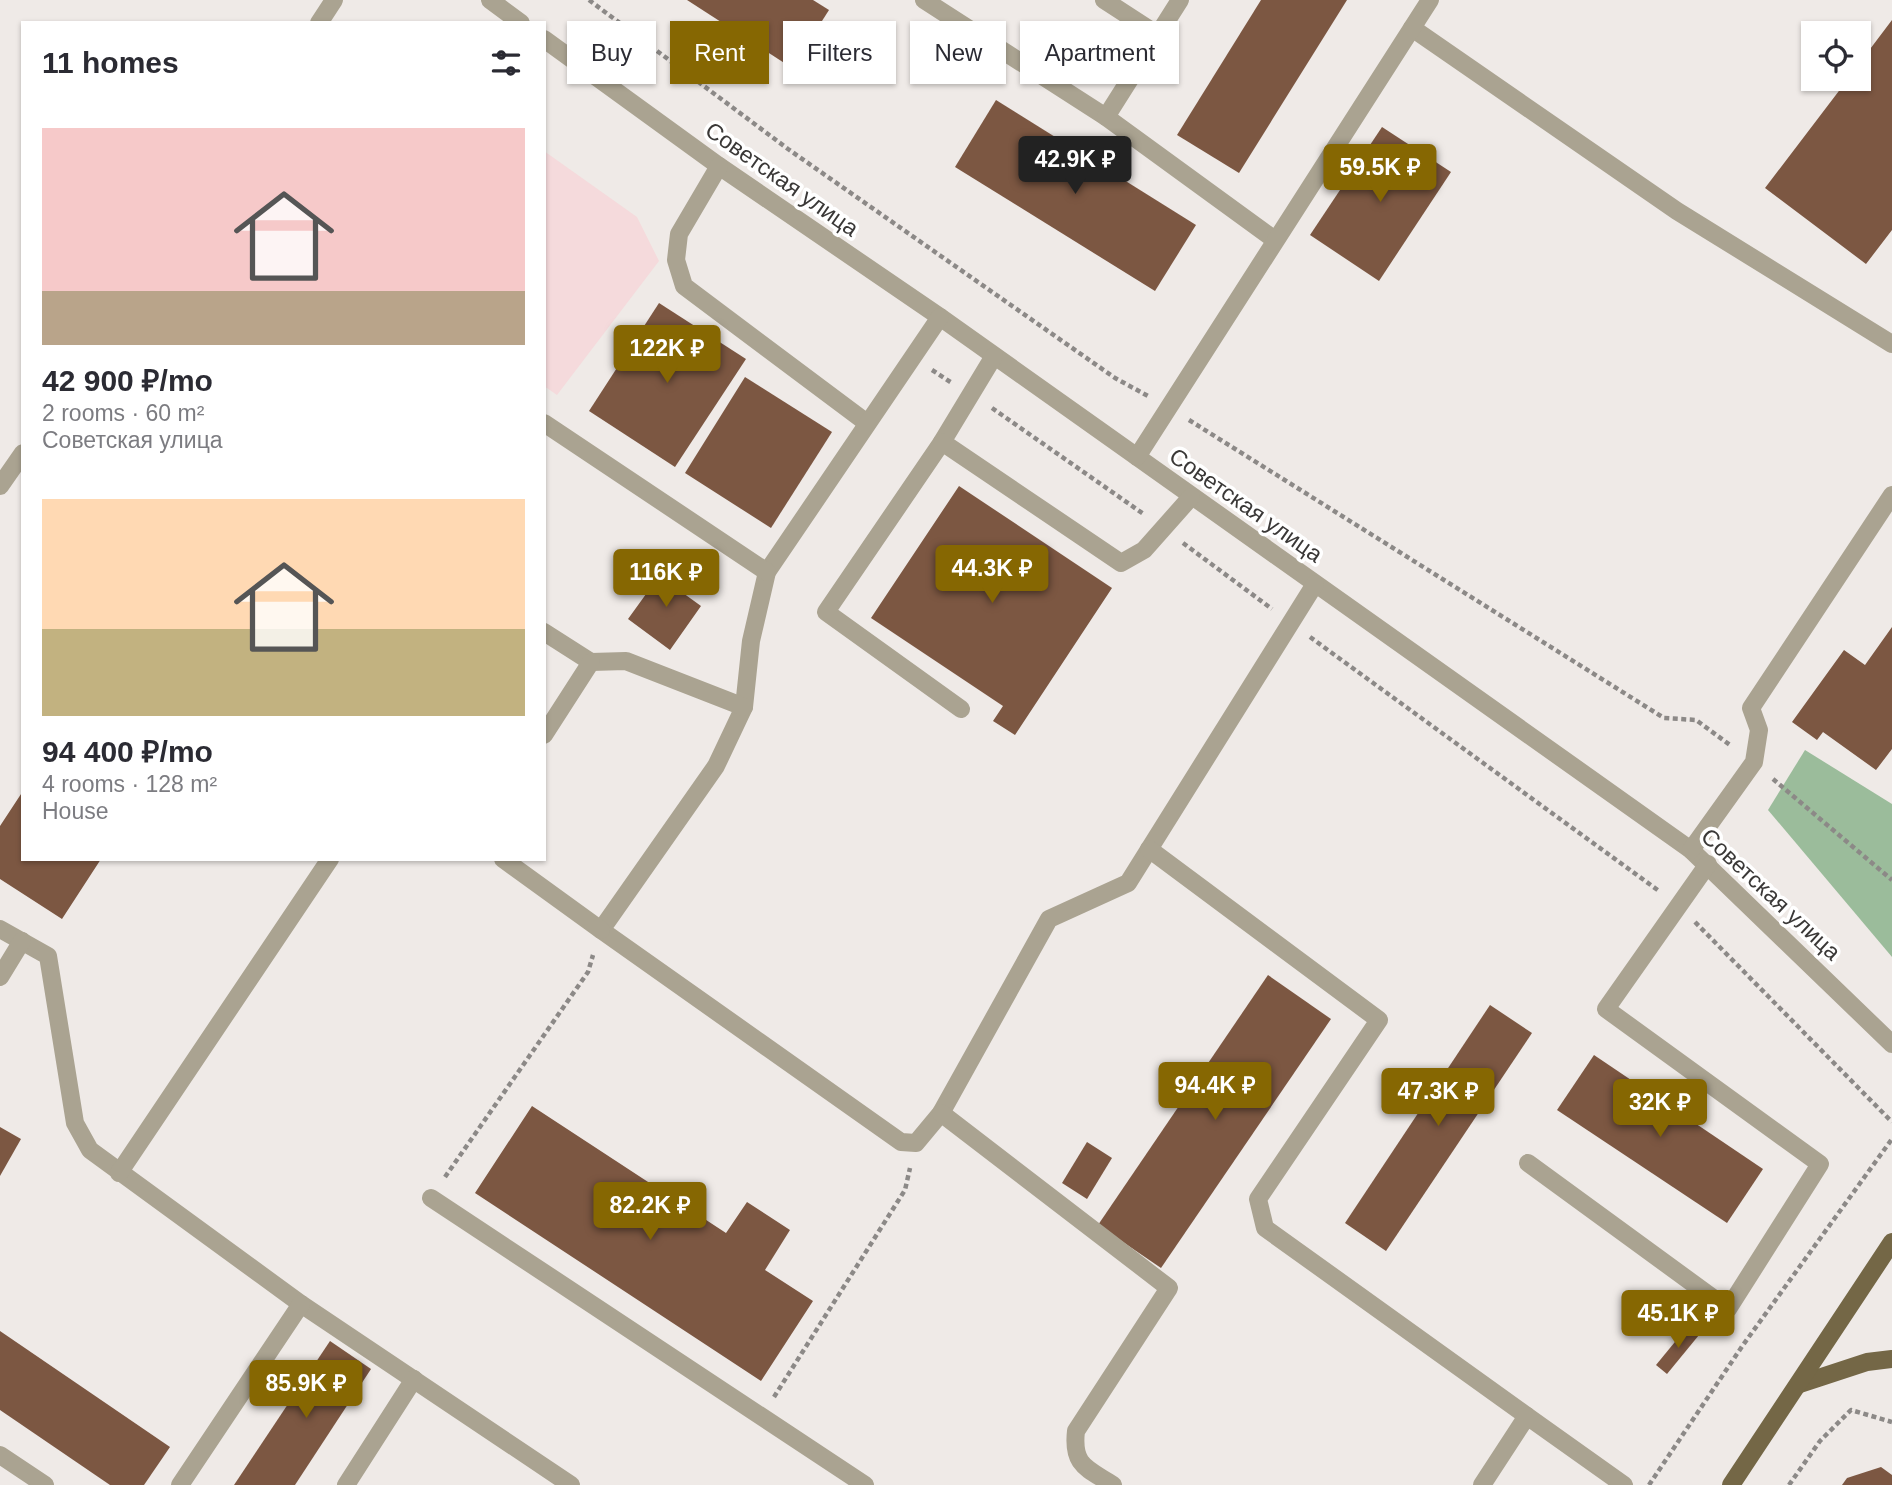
<!DOCTYPE html>
<html lang="en">
<head>
<meta charset="utf-8">
<style>
  :root { --surface:#fff; --page:#f7f7f7; --text:#2b2b33; --muted:#7c7c81; --accent:#866702 }
  body { margin:0; font-family:Arial,sans-serif; background:var(--page); color:var(--text); height:100vh; display:flex; flex-direction:column; font-size:26px; white-space:nowrap }
  * { box-sizing:border-box; margin:0 }
  p { font-size:23px; color:var(--muted) }
  .icon { flex:none; width:38px; height:38px; fill:none; stroke:currentColor; stroke-width:2; stroke-linecap:round; stroke-linejoin:round }
  .map { position:relative; flex:1; overflow:hidden }
  .panel { position:absolute; left:21px; top:21px; width:525px; height:840px; display:flex; flex-direction:column; background:var(--surface); border-radius:0px; box-shadow:0 2px 5px #0004 }
  .panel>* { flex:none }
  .banner { position:absolute; left:567px; top:21px; width:665px; height:63px; display:flex; gap:14px }
  .controls { position:absolute; left:1801px; top:21px; display:grid; gap:14px }
  .controls a { display:grid; place-items:center; width:70px; height:70px; border-radius:0px; background:var(--surface); box-shadow:0 2px 5px #0004; font-size:35px }
  .price { position:absolute; translate:-50% -60px; padding:0 16px; border-radius:7px; background:var(--accent); color:#fff; font-size:23px; line-height:46px; filter:drop-shadow(0 2px 4px #0008) }
  .price::after { content:''; position:absolute; left:50%; top:42px; width:21px; height:16px; margin-left:-10px; background:inherit; clip-path:polygon(0 0,100% 0,50% 100%) }
  .price.selected { background:#222; color:#fff }
  ul { padding:0; list-style:none }
  li { display:grid; align-content:center; gap:14px; height:371px; padding:0 21px }
  li span { display:grid; place-items:center; height:217px; border-radius:0px; color:#555 }
  li>.icon { margin-inline-start:auto }
  span .icon { width:126px; height:126px; fill:#fffc; stroke-width:1 }
  li b { font-size:30px }
  h2 { display:flex; justify-content:space-between; align-items:center; height:84px; padding:0 21px; font-size:30px }
  .chip { padding:0 24px; border-radius:0px; background:var(--surface); box-shadow:0 2px 5px #0004; font-size:24px; line-height:63px }
  .chip.selected { background:var(--accent); color:#fff }
  .map>svg:first-child { display:block }
</style>
</head>
<body>
<div class="map">
<svg width="1892" height="1485" viewBox="0 0 1892 1485">
  <rect width="100%" height="100%" fill="#efeae7"/>
  <polygon fill="#f5dadc" points="544,151 637,217 659,261 557,395 544,386"/>
  <polygon fill="#9bbc9b" points="1805,750 1892,804 1892,957 1768,810"/>
  <g fill="#7c5742">
    <polygon points="687,0 813,0 829,10 792,68"/>
    <polygon points="1261,0 1347,0 1239,173 1177,135"/>
    <polygon points="1892,20 1892,230 1866,264 1765,188 1848,79 1858,79 1858,65"/>
    <polygon points="996,100 1196,225 1155,291 955,167"/>
    <polygon points="1382,127 1451,172 1379,281 1310,235"/>
    <polygon points="659,303 746,359 675,467 589,411"/>
    <polygon points="745,377 832,432 771,528 685,473"/>
    <polygon points="959,486 1112,588 1015,735 993,721 1003,706 871,618"/>
    <polygon points="667,565 691,582 683,593 701,606 670,650 628,619"/>
    <polygon points="1892,627 1892,749 1876,770 1823,732 1817,740 1792,722 1844,650 1865,665"/>
    <polygon points="23,791 23,859 101,859 62,919 0,879 0,826"/>
    <polygon points="1268,975 1331,1019 1161,1268 1098,1225"/>
    <polygon points="1490,1005 1532,1033 1386,1251 1345,1223"/>
    <polygon points="1594,1055 1763,1169 1727,1223 1557,1110"/>
    <polygon points="532,1106 726,1233 747,1202 790,1230 765,1270 813,1301 761,1381 475,1193"/>
    <polygon points="0,1127 21,1139 0,1176"/>
    <polygon points="1087,1142 1112,1158 1087,1199 1062,1183"/>
    <polygon points="1688,1326 1699,1335 1667,1374 1656,1365"/>
    <polygon points="0,1331 170,1447 144,1485 110,1485 0,1410"/>
    <polygon points="330,1341 371,1369 295,1485 234,1485"/>
    <polygon points="1881,1467 1892,1475 1892,1485 1842,1485 1847,1478"/>
  </g>
  <g fill="none" stroke-linecap="round" stroke-linejoin="round">
    <g stroke="#8c8987" stroke-width="4.5" stroke-dasharray="5 3.5" stroke-linecap="butt">
      <polyline points="589,0 788,149 1115,378 1148,396"/>
      <polyline points="932,370 952,383"/>
      <polyline points="992,408 1145,515"/>
      <polyline points="1189,420 1664,718 1696,720 1730,745"/>
      <polyline points="1183,543 1272,609"/>
      <polyline points="1310,637 1659,891"/>
      <polyline points="1773,779 1892,880"/>
      <polyline points="1695,922 1892,1122"/>
      <polyline points="445,1177 588,972 593,955"/>
      <polyline points="774,1397 905,1190 910,1168"/>
      <polyline points="1649,1485 1743,1345 1892,1139"/>
      <polyline points="1789,1485 1820,1441 1851,1410 1892,1422"/>
    </g>
    <g stroke="#aaa391" stroke-width="18">
      <polyline points="490,0 521,23"/>
      <polyline points="924,0 1106,117"/>
      <polyline points="1104,0 1158,35"/>
      <polyline points="1180,0 1106,117 1275,240"/>
      <polyline points="319,23 334,0"/>
      <polyline points="1412,28 1677,211 1892,344"/>
      <polyline points="544,39 719,166 940,317 1691,850 1892,1044"/>
      <polyline points="719,166 679,234 676,260 684,286 867,423"/>
      <polyline points="940,317 767,572 751,641 744,707 716,766 601,930 901,1142 916,1143 941,1113 1049,919 1128,883 1315,584"/>
      <polyline points="994,356 942,442 1121,563 1144,550 1191,497"/>
      <polyline points="544,423 767,572"/>
      <polyline points="942,442 826,612 961,709"/>
      <polyline points="1137,457 1430,0"/>
      <polyline points="0,486 23,453"/>
      <polyline points="544,632 591,662 626,661 744,707"/>
      <polyline points="544,735 591,662"/>
      <polyline points="1149,849 1379,1020 1258,1199 1265,1228 1527,1416"/>
      <polyline points="1691,850 1754,762 1759,730 1751,708 1892,495"/>
      <polyline points="503,859 601,930"/>
      <polyline points="0,929 48,956 75,1123 90,1150 301,1304 571,1485"/>
      <polyline points="0,977 22,941"/>
      <path d="M 941,1113 L 1169,1288 L 1076,1431 C 1072,1466 1087,1468 1113,1485"/>
      <polyline points="1528,1163 1728,1309 1820,1164 1606,1009 1708,864"/>
      <polyline points="119,1173 330,859"/>
      <polyline points="431,1198 865,1485"/>
      <polyline points="0,1455 45,1485"/>
      <polyline points="180,1485 301,1304"/>
      <polyline points="346,1485 414,1379"/>
      <polyline points="1482,1485 1527,1416 1624,1485"/>
    </g>
    <g stroke="#746746" stroke-width="18">
      <polyline points="1800,1384 1867,1362 1892,1359"/>
      <polyline points="1731,1485 1892,1242"/>
    </g>
  </g>
  <g text-anchor="middle" stroke-width="7" stroke-linejoin="round" paint-order="stroke">
    <g font-size="23" fill="#3a3837" stroke="#fff">
      <text transform="translate(782 179) rotate(35)" y="8">Советская улица</text>
      <text transform="translate(1246 505) rotate(35)" y="8">Советская улица</text>
      <text transform="translate(1771 894) rotate(43)" y="8">Советская улица</text>
    </g>
  </g>
</svg>
<div class="controls">
<a><svg class="icon" aria-label="locate" viewBox="0 0 24 24"><circle cx="12" cy="12" r="6"/><path d="M12 2v4M12 18v4M2 12h4M18 12h4"/></svg></a>
</div>
<b class="price selected" style="left:1075px;top:196px">42.9K ₽</b>
<b class="price" style="left:1380px;top:204px">59.5K ₽</b>
<b class="price" style="left:667px;top:385px">122K ₽</b>
<b class="price" style="left:992px;top:605px">44.3K ₽</b>
<b class="price" style="left:666px;top:609px">116K ₽</b>
<b class="price" style="left:1215px;top:1122px">94.4K ₽</b>
<b class="price" style="left:1438px;top:1128px">47.3K ₽</b>
<b class="price" style="left:1660px;top:1139px">32K ₽</b>
<b class="price" style="left:650px;top:1242px">82.2K ₽</b>
<b class="price" style="left:1678px;top:1350px">45.1K ₽</b>
<b class="price" style="left:306px;top:1420px">85.9K ₽</b>
<div class="banner">
<a class="chip">Buy</a>
<a class="chip selected">Rent</a>
<a class="chip">Filters</a>
<a class="chip">New</a>
<a class="chip">Apartment</a>
</div>
<section class="panel">
<h2>11 homes<svg class="icon" aria-label="filters" viewBox="0 0 24 24"><path d="M4 7h16M4 17h16"/><circle cx="9" cy="7" r="2"/><circle cx="15" cy="17" r="2"/></svg></h2>
<ul>
<li><span style="background:linear-gradient(#f6c9c9 75%,#b9a48a 0)"><svg class="icon" aria-label="home" viewBox="0 0 24 24"><path d="M3 11l9-7 9 7M6 9v11h12V9"/></svg></span><div><b>42 900 ₽/mo</b><p>2 rooms · 60 m²</p><p>Советская улица</p></div></li>
<li><span style="background:linear-gradient(#ffd9b3 60%,#c2b280 0)"><svg class="icon" aria-label="home" viewBox="0 0 24 24"><path d="M3 11l9-7 9 7M6 9v11h12V9"/></svg></span><div><b>94 400 ₽/mo</b><p>4 rooms · 128 m²</p><p>House</p></div></li>
</ul>
</section>
</div>
</body>
</html>
